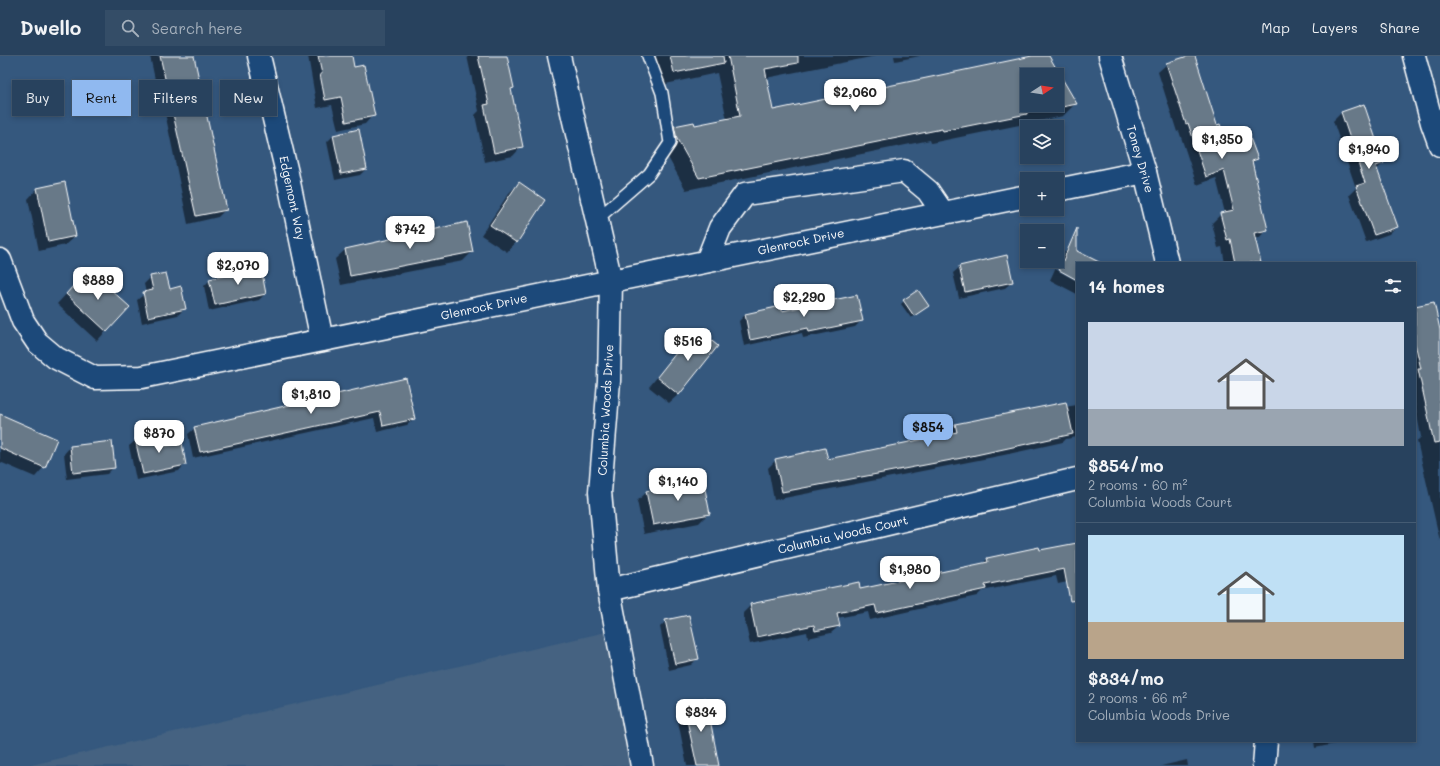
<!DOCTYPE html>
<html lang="en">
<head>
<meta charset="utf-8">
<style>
  :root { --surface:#28425e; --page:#344d67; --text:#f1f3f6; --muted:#a5b0bc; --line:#445b73; --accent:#90b9f0 }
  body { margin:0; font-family:Mali,sans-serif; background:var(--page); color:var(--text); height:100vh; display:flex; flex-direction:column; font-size:15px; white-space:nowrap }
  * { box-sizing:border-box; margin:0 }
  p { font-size:13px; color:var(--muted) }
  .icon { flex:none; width:22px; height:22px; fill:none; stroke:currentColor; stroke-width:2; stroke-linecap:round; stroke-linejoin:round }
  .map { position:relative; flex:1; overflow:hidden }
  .sheet { position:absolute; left:1076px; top:206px; width:340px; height:480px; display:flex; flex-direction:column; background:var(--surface); border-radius:0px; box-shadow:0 2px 6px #0003,0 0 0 1px var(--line) }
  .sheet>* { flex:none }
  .hud { position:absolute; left:12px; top:24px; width:380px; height:36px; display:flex; gap:8px }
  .needle { width:26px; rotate:78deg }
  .fabs { position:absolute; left:1020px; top:12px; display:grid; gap:8px }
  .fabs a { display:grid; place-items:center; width:44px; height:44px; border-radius:0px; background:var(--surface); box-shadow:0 2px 6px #0003,0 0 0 1px var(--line); font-size:20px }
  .price { position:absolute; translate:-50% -34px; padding:0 9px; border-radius:8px; background:#fff; color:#222; font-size:13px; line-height:26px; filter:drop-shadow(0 1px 2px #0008) }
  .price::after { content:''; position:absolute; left:50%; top:24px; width:12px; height:9px; margin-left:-6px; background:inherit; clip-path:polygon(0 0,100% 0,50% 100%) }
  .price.active { background:var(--accent); color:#111 }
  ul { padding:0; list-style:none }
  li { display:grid; align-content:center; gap:8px; height:212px; padding:0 12px }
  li+li { border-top:1px solid var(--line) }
  li span { display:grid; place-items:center; height:124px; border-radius:0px; color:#555 }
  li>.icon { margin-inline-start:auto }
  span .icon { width:72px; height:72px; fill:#fffc; stroke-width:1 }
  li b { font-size:17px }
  h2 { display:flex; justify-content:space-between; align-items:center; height:48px; padding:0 12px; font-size:17px }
  .tag { padding:0 14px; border-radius:0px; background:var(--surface); box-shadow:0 2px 6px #0003,0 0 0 1px var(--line); font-size:14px; line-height:36px }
  .tag.active { background:var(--accent); color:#111 }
  header { display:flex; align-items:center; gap:24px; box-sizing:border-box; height:56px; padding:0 20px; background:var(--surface); border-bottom:1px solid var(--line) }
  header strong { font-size:19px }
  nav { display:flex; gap:22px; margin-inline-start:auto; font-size:14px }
  .search { width:280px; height:36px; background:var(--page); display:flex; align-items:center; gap:10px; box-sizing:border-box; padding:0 14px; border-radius:0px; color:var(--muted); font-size:15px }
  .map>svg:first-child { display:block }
</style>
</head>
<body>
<header>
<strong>Dwello</strong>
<div class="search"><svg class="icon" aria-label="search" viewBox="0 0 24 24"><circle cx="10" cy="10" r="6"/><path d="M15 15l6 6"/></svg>Search here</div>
<nav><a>Map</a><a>Layers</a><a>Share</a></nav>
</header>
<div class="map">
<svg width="1440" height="710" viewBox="0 0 1440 710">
  <rect width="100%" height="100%" fill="#35587e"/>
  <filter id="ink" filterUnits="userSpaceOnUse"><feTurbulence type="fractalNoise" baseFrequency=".025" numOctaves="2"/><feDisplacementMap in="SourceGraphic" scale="8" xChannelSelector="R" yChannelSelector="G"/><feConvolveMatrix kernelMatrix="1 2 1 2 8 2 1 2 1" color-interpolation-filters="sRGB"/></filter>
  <g filter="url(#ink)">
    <polygon fill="#446281" points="619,573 648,710 27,710"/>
    <g fill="#0007" fill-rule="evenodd">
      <polygon points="150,0 193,0 226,153 218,161 188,168 163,47 160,47"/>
      <polygon points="308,0 351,0 353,12 373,59 365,68 338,74 332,49 317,52"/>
      <polygon points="467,0 506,0 513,32 510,34 522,90 513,100 485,106 475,59 479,55"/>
      <path d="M 656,0 L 876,0 L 766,22 L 773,55 L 1037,0 L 1048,0 L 1075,48 L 1063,60 L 931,87 L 930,84 L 686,134 L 665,96 L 663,84 L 675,71 L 694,71 L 727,64 L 717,17 L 661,29 ZM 1027,19 L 1057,19 L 1057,49 L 1027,49 Z"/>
      <polygon points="894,0 920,0 895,5"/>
      <polygon points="1194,0 1216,71 1228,90 1257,103 1251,108 1267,173 1259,182 1254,183 1259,207 1225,207 1222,191 1218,192 1212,167 1221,158 1225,157 1216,122 1197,129 1179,75 1177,76 1158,16 1167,8"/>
      <polygon points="1364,50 1383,107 1377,114 1397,170 1389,178 1366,186 1349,139 1356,132 1333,65 1341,57"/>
      <polygon points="333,80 366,113 360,119 335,124 327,86"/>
      <polygon points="519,127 516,186 507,196 481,179 509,137"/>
      <polygon points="64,128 75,180 65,189 39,195 28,143 37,133"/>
      <polygon points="466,167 472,196 463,205 341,229 335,203 345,194"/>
      <polygon points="1069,192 1099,207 1077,207 1077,223 1055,211 1060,201"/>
      <polygon points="960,211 1012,226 1005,232 959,242 953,217"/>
      <polygon points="1055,213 1077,225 1077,238 1050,224"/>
      <polygon points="151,221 169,234 184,253 178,259 142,267 137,244 146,237 144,228"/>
      <polygon points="79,224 128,251 97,285 57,248"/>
      <polygon points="210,224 265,238 259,244 209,255 204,230"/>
      <polygon points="904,245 925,252 911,262 901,248"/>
      <polygon points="780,251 781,257 861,265 855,271 803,282 802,277 744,290 739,265 745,259"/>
      <polygon points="1415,251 1440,276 1440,485 1417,385 1421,381 1415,347"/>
      <polygon points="696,274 679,338 669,347 649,331"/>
      <polygon points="405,323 414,363 407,369 377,376 374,362 193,402 188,378 195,372"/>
      <polygon points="1077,349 1077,381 1066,383 1063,386 1004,399 774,444 768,412 776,404 827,404 948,379 947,377 955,369"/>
      <polygon points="0,371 44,411 35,421 0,406"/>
      <polygon points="136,384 165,391 185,408 179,415 136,424 129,390"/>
      <polygon points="70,391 114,411 107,418 67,423 64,398"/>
      <polygon points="647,436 709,457 699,467 644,478 637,445"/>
      <polygon points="1077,488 1077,524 1058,528 1056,520 982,535 977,540 870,564 868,556 837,562 839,570 831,577 808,582 807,576 750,588 743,557 751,549 859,534 982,509 987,503 1039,493 1039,495"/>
      <polygon points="666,565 697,603 691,609 669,614 660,571"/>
      <polygon points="684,647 719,710 687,710 676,655"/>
      <polygon points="1314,685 1341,685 1339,687 1315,692"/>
      <polygon points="1187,704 1188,710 1161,710"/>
    </g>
    <g fill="#677988" stroke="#fff">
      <polygon points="160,0 194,0 227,154 196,160"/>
      <polygon points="318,0 352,0 354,11 364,9 375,60 346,66 341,41 325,44 320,18 322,18"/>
      <polygon points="478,0 507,0 514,32 511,33 523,91 494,97 484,49 489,48"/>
      <polygon points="670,0 723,0 724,7 674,17"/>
      <polygon points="728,0 798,0 798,7 765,13 773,54 1032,0 1049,0 1077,48 1057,52 1057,19 1027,19 1027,58 943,75 942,73 699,122 677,83 674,70 694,66 695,69 740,60"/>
      <polygon points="1188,0 1195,0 1217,69 1220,68 1228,89 1250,82 1258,103 1252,105 1268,174 1254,177 1261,207 1235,207 1230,183 1227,184 1220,157 1234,154 1224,114 1206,121 1188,67 1186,68 1166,7"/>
      <polygon points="1364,48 1384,107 1376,110 1398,171 1374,179 1356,130 1365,127 1341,56"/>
      <polygon points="359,73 367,113 341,118 333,79"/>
      <polygon points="65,126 76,180 48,186 37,132"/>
      <polygon points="519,126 545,144 517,187 490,169"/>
      <polygon points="467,166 473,196 350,220 345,193"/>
      <polygon points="1077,172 1077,195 1101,207 1077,207 1077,224 1059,214"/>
      <polygon points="1007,199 1013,226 965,236 959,210"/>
      <polygon points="261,212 266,238 215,249 209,223"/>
      <polygon points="88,213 130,251 107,276 66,238"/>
      <polygon points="166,217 170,233 181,230 186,253 148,261 143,236 153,234 150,220"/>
      <polygon points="918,234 929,250 914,260 903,244"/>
      <polygon points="857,239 863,265 809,276 808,272 750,284 745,258 781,250 782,255"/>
      <polygon points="1434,246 1440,274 1440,386 1434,387 1418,313 1421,313 1415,287 1415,250"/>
      <polygon points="696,272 718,290 679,339 657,321"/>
      <polygon points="406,322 415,363 383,370 380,356 200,396 194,371"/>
      <polygon points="1066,346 1073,378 962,402 782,436 775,403 825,392 828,403 957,376 955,368"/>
      <polygon points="0,358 57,383 45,412 0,392"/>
      <polygon points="163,377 166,390 182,387 186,409 143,418 135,383"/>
      <polygon points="112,385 115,412 73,417 70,390"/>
      <polygon points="703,423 710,458 653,469 646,435"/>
      <polygon points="1077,487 1077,544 1070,545 1064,513 985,529 986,533 877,557 875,549 837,557 840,570 815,575 814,569 757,581 750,548 859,526 860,533 988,506 987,502 1039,491 1040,494"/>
      <polygon points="689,559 699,603 675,608 665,564"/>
      <polygon points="706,642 719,710 697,710 683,646"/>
    </g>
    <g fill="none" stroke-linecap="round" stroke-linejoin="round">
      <g stroke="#fff" stroke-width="14">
        <polyline id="service" points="596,164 649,118 670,87 662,37 648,0"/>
      </g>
      <g stroke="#fff" stroke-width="25">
        <g id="minor">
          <polyline points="259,0 287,117 322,284"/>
          <polyline points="559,0 611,225 609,325 600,436 609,534 642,710"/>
          <polyline points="1110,0 1145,116 1167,207"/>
          <polyline points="1414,0 1432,67 1440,89"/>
          <polyline points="1057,134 1145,116"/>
          <polyline points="0,204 23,265 37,286 56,302 95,322 142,321 1027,140"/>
          <polyline points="707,205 720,172 745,138 904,115 928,135 943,157"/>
          <polyline points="609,534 1077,423"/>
          <polyline points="1264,710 1266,685"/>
        </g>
      </g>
      <use href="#service" stroke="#1f4a7a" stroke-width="11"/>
      <use href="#minor" stroke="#1f4a7a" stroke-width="22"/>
    </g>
  </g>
  <g text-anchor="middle" stroke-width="3.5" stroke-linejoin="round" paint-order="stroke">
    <g font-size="12" fill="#fff" stroke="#1f4a7a">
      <text transform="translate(1140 103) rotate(74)" y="4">Toney Drive</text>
      <text transform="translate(292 142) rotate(78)" y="4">Edgemont Way</text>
      <text transform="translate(801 186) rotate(-12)" y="4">Glenrock Drive</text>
      <text transform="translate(484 251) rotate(-12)" y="4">Glenrock Drive</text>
      <text transform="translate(606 354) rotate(-87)" y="4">Columbia Woods Drive</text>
      <text transform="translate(843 479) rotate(-13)" y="4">Columbia Woods Court</text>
    </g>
  </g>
</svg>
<div class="fabs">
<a><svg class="needle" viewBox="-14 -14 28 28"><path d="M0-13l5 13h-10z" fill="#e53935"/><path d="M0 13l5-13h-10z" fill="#a5b0bc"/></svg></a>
<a><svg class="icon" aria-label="layers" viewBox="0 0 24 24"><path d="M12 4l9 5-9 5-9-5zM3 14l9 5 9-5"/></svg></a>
<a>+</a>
<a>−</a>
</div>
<b class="price" style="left:855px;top:57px">$2,060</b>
<b class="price" style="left:1222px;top:104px">$1,350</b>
<b class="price" style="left:1369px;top:114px">$1,940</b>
<b class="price" style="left:410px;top:194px">$742</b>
<b class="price" style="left:238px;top:230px">$2,070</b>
<b class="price" style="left:98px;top:245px">$889</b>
<b class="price" style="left:804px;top:262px">$2,290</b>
<b class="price" style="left:688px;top:306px">$516</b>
<b class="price" style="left:311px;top:359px">$1,810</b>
<b class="price active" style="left:928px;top:392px">$854</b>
<b class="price" style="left:159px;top:398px">$870</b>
<b class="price" style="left:678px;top:446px">$1,140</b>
<b class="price" style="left:910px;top:534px">$1,980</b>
<b class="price" style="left:701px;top:677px">$834</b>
<div class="hud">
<a class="tag">Buy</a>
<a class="tag active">Rent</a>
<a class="tag">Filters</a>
<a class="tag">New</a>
</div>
<section class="sheet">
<h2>14 homes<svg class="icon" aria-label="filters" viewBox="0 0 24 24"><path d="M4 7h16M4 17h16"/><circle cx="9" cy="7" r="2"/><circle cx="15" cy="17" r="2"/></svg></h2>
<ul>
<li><span style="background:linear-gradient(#c9d6e8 70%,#9aa5b1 0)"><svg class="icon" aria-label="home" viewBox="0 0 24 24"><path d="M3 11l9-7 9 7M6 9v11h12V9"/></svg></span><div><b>$854/mo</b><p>2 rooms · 60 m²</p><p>Columbia Woods Court</p></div></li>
<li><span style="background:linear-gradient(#bfe0f5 70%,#b9a48a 0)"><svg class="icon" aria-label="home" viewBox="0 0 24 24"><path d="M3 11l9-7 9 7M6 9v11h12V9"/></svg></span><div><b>$834/mo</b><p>2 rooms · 66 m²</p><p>Columbia Woods Drive</p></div></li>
</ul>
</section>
</div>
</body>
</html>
